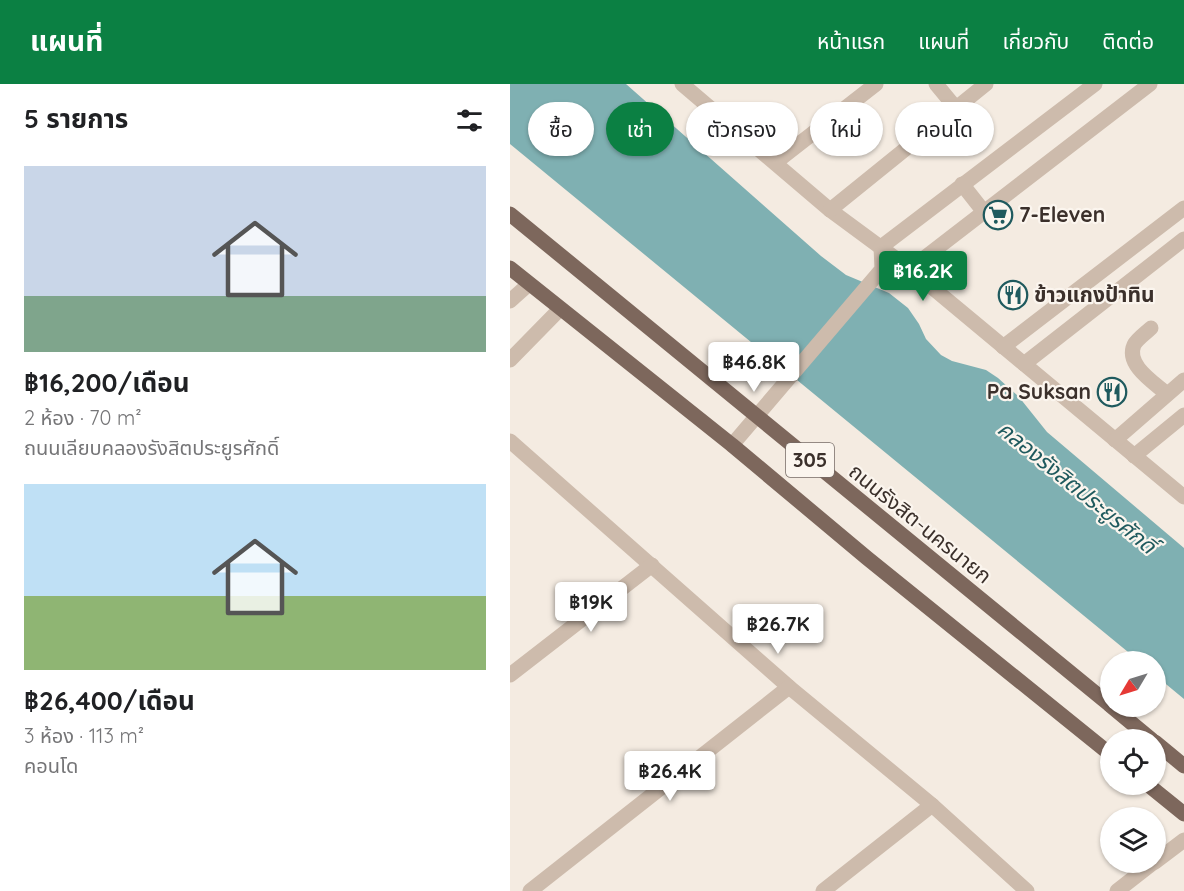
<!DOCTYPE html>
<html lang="th">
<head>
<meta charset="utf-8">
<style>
  :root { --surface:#fff; --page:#f6f6f6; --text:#202124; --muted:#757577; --accent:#0b8043 }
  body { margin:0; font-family:Quicksand,"Noto Sans Thai",sans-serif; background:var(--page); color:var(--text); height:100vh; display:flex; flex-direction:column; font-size:22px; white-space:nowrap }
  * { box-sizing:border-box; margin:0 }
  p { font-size:20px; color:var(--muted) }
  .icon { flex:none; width:33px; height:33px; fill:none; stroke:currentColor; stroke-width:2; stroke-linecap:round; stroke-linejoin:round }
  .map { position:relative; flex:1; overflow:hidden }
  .details { display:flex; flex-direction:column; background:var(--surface); width:510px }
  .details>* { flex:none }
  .guide { position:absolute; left:18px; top:18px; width:566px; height:54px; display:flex; gap:12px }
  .needle { width:39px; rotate:232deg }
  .buttons { position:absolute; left:590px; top:567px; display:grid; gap:12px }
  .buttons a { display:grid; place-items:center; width:66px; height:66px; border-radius:50%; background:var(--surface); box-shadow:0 2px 4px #0004; font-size:30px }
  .price { position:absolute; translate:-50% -51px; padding:0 14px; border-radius:6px; background:#fff; color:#222; font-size:20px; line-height:39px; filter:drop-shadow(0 2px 3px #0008) }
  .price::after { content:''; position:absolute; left:50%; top:36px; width:18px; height:14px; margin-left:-9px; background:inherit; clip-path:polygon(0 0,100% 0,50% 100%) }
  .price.selected { background:var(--accent); color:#fff }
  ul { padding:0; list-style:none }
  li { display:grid; align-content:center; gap:12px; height:318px; padding:0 24px }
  li span { display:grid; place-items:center; height:186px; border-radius:0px; color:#555 }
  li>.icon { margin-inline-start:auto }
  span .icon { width:108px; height:108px; fill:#fffc; stroke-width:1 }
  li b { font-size:26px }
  h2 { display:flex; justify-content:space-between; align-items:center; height:72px; padding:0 24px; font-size:26px }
  .pill { padding:0 21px; border-radius:27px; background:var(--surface); box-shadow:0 2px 4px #0004; font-size:21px; line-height:54px }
  .pill.selected { background:var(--accent); color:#fff }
  header { display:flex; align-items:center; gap:36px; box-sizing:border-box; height:84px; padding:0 30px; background:var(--accent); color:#fff }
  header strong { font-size:28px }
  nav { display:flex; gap:33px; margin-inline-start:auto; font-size:21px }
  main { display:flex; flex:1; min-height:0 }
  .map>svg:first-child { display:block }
</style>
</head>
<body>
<header>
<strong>แผนที่</strong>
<nav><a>หน้าแรก</a><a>แผนที่</a><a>เกี่ยวกับ</a><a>ติดต่อ</a></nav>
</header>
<main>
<section class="details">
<h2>5 รายการ<svg class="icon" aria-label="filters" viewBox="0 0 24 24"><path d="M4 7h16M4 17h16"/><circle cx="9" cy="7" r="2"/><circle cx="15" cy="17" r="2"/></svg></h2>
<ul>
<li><span style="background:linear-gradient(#c9d6e8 70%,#7fa58c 0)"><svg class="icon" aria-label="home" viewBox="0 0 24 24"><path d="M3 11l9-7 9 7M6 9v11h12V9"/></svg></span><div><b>฿16,200/เดือน</b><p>2 ห้อง · 70 m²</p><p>ถนนเลียบคลองรังสิตประยูรศักดิ์</p></div></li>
<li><span style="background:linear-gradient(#bfe0f5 60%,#8fb573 0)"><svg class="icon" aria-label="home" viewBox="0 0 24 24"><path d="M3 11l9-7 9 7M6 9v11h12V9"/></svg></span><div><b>฿26,400/เดือน</b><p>3 ห้อง · 113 m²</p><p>คอนโด</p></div></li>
</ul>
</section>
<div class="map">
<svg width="674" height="807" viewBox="0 0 674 807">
  <rect width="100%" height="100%" fill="#f4ebe1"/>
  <polygon fill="#7fb0b2" points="0,0 116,0 311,172 336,191 379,209 398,224 409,240 416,255 431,271 442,277 476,286 488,294 509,313 537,348 674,464 674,615 645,591 645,578 629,577 0,60"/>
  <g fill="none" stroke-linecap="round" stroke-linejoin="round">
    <g stroke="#cdbbac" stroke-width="15">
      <polyline points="172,0 320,126 400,185 674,413"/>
      <polyline points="426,0 445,23"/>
      <polyline points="266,78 366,0"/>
      <polyline points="452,100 474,128"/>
      <polyline points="320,126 476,0"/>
      <polyline points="390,185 400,185 640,0"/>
      <polyline points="0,217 19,200"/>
      <path d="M 641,244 C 636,249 627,255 624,261 C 615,281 645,299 657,310"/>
      <polyline points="493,263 674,124"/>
      <polyline points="0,276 50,225"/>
      <polyline points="514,280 674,155"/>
      <polyline points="605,356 674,296"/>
      <polyline points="0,357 279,603 422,721 517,807"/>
      <polyline points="222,361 372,185 371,163 585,0"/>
      <polyline points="624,372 674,331"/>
      <polyline points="0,591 142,481"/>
      <polyline points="645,778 674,756"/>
      <polyline points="20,807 279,603"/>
      <polyline points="313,807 422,721"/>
      <polyline points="607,807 644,778"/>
    </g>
    <g stroke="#7d675c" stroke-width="15">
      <polyline points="0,130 600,621"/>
      <polyline points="0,184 222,361 357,474 600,670"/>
      <polyline points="601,622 642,656"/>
      <polyline points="645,658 674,682"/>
      <polyline points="637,700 674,730"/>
    </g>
  </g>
  <defs>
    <g id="supermarket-ring" transform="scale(1.5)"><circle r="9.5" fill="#fbf5ee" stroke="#1f5a5e" stroke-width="1.5"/><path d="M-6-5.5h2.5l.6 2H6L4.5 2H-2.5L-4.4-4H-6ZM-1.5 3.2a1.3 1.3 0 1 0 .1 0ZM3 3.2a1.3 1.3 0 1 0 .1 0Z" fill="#1f5a5e"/></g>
    <g id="restaurant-ring" transform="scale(1.5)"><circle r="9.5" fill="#fbf5ee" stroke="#1f5a5e" stroke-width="1.5"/><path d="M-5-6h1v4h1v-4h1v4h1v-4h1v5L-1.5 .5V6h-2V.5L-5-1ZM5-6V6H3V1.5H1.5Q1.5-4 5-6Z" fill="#1f5a5e"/></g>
  </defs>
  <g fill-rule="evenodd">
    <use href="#supermarket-ring" x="488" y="131"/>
    <use href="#restaurant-ring" x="503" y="211"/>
    <use href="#restaurant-ring" x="602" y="308"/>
  </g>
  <g text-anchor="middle" stroke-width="4.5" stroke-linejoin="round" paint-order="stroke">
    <rect fill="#fbf5ee" stroke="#756b66" stroke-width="1.5" x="276" y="359" width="48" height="34" rx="4.5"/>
    <g font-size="20" font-weight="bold" fill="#3b302b">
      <text x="300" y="383">305</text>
    </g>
    <g font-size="21" font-weight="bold" fill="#3b302b" stroke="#fbf5ee" text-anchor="start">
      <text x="509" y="138">7-Eleven</text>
      <text x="524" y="218">ข้าวแกงป้าทิน</text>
      <text x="581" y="315" text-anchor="end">Pa Suksan</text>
    </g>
    <g font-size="21" fill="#3b302b" stroke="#fbf5ee">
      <text transform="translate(410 440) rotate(39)" y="7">ถนนรังสิต-นครนายก</text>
    </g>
    <g font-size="22" font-style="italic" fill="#1f5a5e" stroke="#fbf5ee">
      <text transform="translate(567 403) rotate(39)" y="8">คลองรังสิตประยูรศักดิ์</text>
    </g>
  </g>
</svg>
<div class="buttons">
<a><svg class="needle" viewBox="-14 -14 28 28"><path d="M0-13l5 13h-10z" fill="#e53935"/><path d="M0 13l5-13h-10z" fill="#757577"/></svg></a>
<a><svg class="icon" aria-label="locate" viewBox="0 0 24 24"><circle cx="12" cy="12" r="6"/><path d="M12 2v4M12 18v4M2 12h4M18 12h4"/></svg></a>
<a><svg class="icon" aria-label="layers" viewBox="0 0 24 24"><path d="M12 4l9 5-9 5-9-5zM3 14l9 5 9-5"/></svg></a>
</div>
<b class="price selected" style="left:413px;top:218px">฿16.2K</b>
<b class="price" style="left:244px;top:309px">฿46.8K</b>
<b class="price" style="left:81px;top:549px">฿19K</b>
<b class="price" style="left:268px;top:571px">฿26.7K</b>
<b class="price" style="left:160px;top:718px">฿26.4K</b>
<div class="guide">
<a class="pill">ซื้อ</a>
<a class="pill selected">เช่า</a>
<a class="pill">ตัวกรอง</a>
<a class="pill">ใหม่</a>
<a class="pill">คอนโด</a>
</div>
</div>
</main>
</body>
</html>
